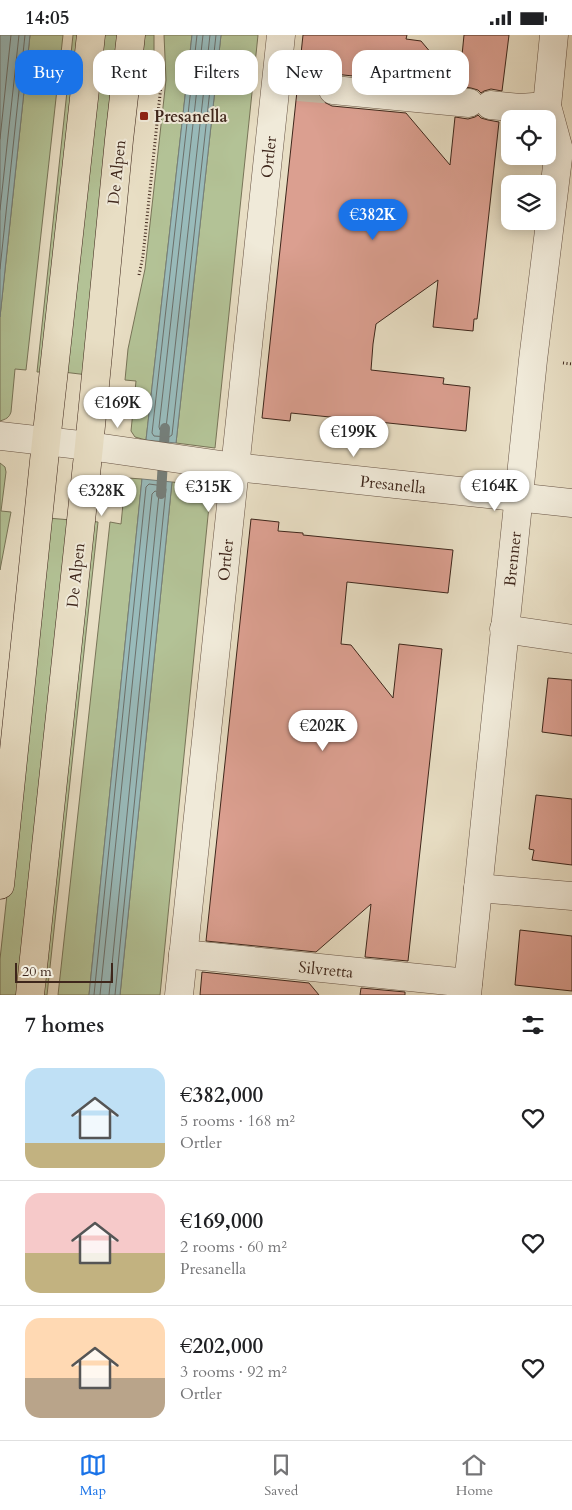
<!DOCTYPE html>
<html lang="en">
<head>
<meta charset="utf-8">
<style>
  :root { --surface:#fff; --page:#f6f6f6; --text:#202124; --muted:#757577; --line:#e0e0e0; --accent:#1a73e8 }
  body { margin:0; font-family:Cardo,serif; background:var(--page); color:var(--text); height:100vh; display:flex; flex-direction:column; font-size:19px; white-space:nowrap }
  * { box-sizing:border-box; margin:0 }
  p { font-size:16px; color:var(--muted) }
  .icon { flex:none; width:28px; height:28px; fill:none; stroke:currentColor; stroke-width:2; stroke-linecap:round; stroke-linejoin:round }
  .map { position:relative; height:960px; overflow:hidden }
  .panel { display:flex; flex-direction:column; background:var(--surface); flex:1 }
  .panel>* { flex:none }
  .top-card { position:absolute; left:15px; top:15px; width:542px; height:45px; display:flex; gap:10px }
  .controls { position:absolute; left:501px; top:75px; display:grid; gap:10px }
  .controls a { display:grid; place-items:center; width:55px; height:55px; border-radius:10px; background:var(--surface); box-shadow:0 2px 12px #0003; font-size:25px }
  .scale { position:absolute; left:15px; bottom:12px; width:98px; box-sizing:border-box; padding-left:5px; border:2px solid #3e261b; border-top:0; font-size:14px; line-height:18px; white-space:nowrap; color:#3e261b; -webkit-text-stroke:4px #f0ead9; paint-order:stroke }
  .price { position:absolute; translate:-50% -42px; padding:0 11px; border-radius:18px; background:#fff; color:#222; font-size:16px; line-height:32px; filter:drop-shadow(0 1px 2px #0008) }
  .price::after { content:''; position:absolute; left:50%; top:30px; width:15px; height:11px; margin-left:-8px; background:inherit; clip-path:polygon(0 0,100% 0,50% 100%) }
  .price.on { background:var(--accent); color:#fff }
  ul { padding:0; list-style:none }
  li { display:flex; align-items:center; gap:15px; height:125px; padding:0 25px }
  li+li { border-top:1px solid var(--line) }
  li span { display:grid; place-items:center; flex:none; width:140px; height:100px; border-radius:15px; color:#555 }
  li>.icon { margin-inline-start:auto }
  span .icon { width:60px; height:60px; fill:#fffc; stroke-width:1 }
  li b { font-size:21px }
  h2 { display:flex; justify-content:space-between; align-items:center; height:60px; padding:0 25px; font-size:21px }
  .tag { padding:0 18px; border-radius:15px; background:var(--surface); box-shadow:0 2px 12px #0003; font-size:18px; line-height:45px }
  .tag.on { background:var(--accent); color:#fff }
  .status { display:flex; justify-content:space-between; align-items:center; height:35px; padding:0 25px; background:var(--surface); direction:ltr }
  .status svg { height:14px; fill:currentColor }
  .tab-bar { display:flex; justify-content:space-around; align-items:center; height:70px; border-top:1px solid var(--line); background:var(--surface); font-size:14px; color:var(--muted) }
  .tab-bar a { display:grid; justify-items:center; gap:2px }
  .tab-bar .on { color:var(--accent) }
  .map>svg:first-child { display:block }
</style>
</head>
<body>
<div class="status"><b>14:05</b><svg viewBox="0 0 49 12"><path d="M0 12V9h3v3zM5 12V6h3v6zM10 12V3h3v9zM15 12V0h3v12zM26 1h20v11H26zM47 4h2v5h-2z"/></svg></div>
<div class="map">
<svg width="572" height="960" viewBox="0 0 572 960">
  <rect width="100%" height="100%" fill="#e8dec4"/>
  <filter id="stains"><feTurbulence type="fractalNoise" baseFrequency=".004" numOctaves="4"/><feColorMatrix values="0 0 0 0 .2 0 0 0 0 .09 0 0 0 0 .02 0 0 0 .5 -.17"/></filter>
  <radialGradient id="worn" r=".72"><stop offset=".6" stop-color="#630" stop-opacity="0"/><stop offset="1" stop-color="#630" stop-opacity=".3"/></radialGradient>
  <g fill="#b3c296" stroke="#787458">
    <path d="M 30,0 L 63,0 L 26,335 L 15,334 L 11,377 C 9,383 6,384 0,386 L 0,282 Z"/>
    <polygon points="73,0 82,0 45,337 37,337"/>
    <polygon points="101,0 124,0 88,340 63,337"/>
    <polygon points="142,0 154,0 154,57 137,56"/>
    <polygon points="164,0 192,0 146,405 135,402 131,396 136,346 125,345 128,314 145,234 166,45"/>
    <polygon points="221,0 258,0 215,413 176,408"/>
    <polygon points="0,428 5,432 6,437 1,476 11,477 0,535"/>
    <polygon points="128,443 142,444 89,960 58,960 110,487 121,489 125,449"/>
    <polygon points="172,447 211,451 160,960 120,960"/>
    <polygon points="48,483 71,485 20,960 0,960 0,924"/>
    <polygon points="89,486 98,487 47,960 38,960"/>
  </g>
  <g fill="#9bb" stroke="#757f7b">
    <polygon points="0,0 30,0 0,282"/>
    <polygon points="192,0 221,0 176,408 146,405"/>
    <polygon points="142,444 172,447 120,960 89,960"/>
  </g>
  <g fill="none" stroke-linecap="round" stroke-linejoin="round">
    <g stroke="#6c706b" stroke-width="1">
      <polyline points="197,0 152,398 154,401 169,402 172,400 216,0"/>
      <polyline points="203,0 159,392 160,395 164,395 166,393 210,0"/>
      <polyline points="0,104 11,0"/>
      <polyline points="0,175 19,0"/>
      <polyline points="0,234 25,0"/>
      <polyline points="94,960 146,452 149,449 164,451 166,454 115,960"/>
      <polyline points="100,960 152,459 155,456 158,457 159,459 109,960"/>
    </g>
    <polyline stroke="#757f7b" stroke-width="10" points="161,459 165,393"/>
  </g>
  <g fill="#db9f90" stroke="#3e261b">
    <polygon points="303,0 407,0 406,4 421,6 437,25 411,47 334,39 326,41 320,46 318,53 319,61 324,67 332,71 406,78 450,130 455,82 468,84 475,82 478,80 481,83 488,85 499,87 479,269 477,284 474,284 473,296 433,292 438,245 376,289 373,309 371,335 444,343 443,349 470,352 466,396 291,378 290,386 262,383"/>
    <polygon points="464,0 509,0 502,56 491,54 484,56 481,58 478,55 471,53 459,51"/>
    <polygon points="251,484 279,487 278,496 303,498 303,500 453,515 448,558 347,547 341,609 351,610 393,663 399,609 442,614 408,926 365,922 371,869 316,917 206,906"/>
    <polygon points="548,643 572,645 572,701 542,697"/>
    <polygon points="536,760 572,764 572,830 532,825 534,815 529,814"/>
    <polygon points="520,895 572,901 572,956 515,950"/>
    <polygon points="202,937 309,948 319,960 200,960"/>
    <polygon points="361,953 405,957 405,960 360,960"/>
  </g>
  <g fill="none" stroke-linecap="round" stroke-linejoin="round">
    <polyline stroke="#c6b9a2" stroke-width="28" stroke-dasharray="28 14" stroke-linecap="butt" points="298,52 333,55"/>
    <g stroke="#685445" stroke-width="29">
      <g id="minor">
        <polyline points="333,55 469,68"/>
        <polyline points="490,70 520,73 547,71"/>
        <polyline points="0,401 89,411 235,432 572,468"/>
        <polyline points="504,594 572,604"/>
        <polyline points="478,853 572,861"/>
        <polyline points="183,919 468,948"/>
        <polyline points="179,960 281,0"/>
        <polyline points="467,960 533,325 559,115 547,71 554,0"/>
      </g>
    </g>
    <g stroke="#3e261b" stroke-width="29">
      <g id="major">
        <polyline points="0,850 46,407 91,0"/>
        <polyline points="30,960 89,411 119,105 131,0"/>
      </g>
    </g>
    <g stroke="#3e261b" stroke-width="3" stroke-dasharray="1 2.5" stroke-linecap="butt">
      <polyline points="139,240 143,221 161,50 160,35"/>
      <polyline points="563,328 572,329"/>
    </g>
    <use href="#minor" stroke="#f0ead9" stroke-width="28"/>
    <use href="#major" stroke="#e8dec4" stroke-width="28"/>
  </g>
  <rect fill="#8f2418" stroke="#f0ead9" stroke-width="2" x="139" y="76" width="10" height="10" rx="2.5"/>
  <g text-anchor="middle" stroke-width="4" stroke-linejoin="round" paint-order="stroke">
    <g font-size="16" font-weight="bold" fill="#3e261b" stroke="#f0ead9" text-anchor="start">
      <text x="154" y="87">Presanella</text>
    </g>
    <g font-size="16" fill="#3e261b" stroke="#f0ead9">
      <text transform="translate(268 122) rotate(-84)" y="6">Ortler</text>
      <text transform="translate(116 137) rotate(-84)" y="6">De Alpen</text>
      <text transform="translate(393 449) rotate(6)" y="6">Presanella</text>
      <text transform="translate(512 524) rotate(-84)" y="6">Brenner</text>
      <text transform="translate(225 525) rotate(-84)" y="6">Ortler</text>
      <text transform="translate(75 540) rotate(-84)" y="6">De Alpen</text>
      <text transform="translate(326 934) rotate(6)" y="6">Silvretta</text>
    </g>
  </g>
  <rect width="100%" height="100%" filter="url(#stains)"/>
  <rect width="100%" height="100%" fill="url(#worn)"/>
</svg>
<div class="controls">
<a><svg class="icon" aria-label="locate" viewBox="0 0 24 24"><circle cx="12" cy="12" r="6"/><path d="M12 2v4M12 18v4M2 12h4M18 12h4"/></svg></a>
<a><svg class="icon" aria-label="layers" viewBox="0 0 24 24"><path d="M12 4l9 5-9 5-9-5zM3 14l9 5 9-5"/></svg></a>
</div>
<div class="scale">20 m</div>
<b class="price on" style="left:373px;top:206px">€382K</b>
<b class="price" style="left:118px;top:394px">€169K</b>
<b class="price" style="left:354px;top:423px">€199K</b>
<b class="price" style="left:495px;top:477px">€164K</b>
<b class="price" style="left:209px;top:478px">€315K</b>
<b class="price" style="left:102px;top:482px">€328K</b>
<b class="price" style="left:323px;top:717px">€202K</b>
<div class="top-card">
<a class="tag on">Buy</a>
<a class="tag">Rent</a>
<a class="tag">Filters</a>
<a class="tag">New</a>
<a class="tag">Apartment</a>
</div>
</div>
<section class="panel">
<h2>7 homes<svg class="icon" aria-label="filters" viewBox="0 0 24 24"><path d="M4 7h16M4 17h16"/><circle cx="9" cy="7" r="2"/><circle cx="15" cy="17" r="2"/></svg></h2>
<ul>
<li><span style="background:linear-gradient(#bfe0f5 75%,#c2b280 0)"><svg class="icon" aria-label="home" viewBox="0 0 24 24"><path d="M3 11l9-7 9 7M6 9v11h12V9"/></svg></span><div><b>€382,000</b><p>5 rooms · 168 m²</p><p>Ortler</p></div><svg class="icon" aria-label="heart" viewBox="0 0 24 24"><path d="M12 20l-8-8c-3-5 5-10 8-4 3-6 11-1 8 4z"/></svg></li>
<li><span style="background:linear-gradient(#f6c9c9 60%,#c2b280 0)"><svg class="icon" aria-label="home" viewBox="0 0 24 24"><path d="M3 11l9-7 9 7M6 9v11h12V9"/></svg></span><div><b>€169,000</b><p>2 rooms · 60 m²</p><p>Presanella</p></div><svg class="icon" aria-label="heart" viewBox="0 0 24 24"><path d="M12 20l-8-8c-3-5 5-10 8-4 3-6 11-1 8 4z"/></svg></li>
<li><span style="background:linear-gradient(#ffd9b3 60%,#b9a48a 0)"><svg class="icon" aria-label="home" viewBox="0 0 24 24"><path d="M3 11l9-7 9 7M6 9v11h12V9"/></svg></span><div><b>€202,000</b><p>3 rooms · 92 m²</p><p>Ortler</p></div><svg class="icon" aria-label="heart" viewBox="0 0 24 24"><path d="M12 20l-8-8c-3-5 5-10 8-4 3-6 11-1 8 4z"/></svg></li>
</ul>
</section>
<nav class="tab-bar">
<a class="on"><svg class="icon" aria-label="map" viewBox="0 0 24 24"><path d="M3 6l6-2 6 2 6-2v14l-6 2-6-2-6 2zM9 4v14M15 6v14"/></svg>Map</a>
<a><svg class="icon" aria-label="saved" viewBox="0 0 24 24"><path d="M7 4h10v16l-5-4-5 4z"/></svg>Saved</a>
<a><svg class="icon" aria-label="home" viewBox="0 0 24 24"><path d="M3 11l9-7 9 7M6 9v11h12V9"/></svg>Home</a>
</nav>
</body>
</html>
